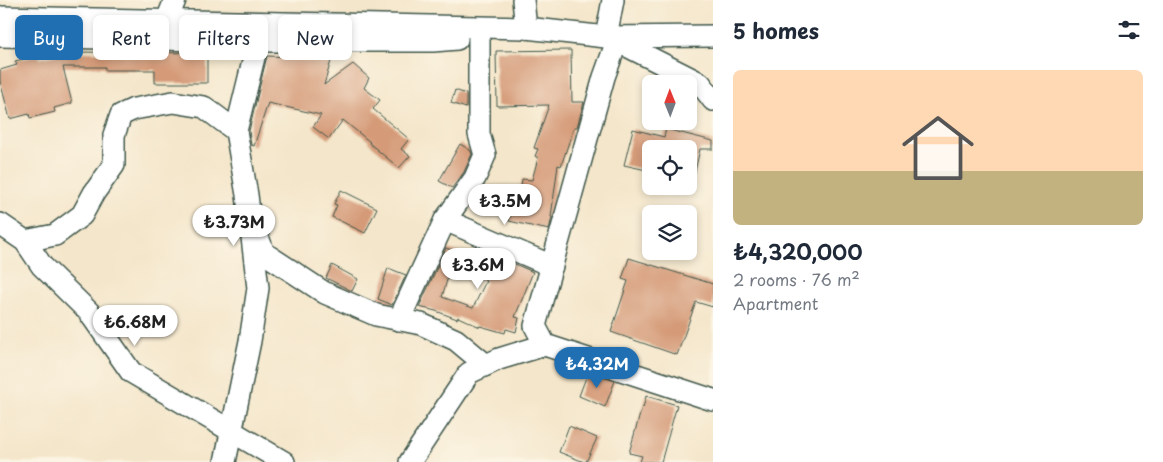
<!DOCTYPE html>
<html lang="en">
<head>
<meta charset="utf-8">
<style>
  :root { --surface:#fff; --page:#f2f2f3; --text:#1f2937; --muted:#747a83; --line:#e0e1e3; --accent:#1f6fb2 }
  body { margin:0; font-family:"Playpen Sans",sans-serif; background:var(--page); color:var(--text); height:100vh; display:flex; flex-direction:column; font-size:19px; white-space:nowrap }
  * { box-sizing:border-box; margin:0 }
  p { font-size:16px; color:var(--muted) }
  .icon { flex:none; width:28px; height:28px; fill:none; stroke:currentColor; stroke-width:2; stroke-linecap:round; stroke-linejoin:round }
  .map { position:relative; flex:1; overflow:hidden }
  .side { display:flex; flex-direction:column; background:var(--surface); width:450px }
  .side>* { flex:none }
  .guide { position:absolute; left:15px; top:15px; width:475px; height:45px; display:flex; gap:10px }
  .needle { width:32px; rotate:359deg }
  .controls { position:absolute; left:642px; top:75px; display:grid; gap:10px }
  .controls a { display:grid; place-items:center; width:55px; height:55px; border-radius:8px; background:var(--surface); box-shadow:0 2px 8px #0003; font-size:25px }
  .price { position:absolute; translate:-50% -42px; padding:0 11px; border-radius:18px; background:#fff; color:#222; font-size:16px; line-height:32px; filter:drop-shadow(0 1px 2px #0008) }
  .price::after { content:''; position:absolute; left:50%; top:30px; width:15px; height:11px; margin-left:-8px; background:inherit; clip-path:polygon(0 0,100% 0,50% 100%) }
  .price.selected { background:var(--accent); color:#fff }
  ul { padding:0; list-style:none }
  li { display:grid; align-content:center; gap:10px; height:265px; padding:0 20px }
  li+li { border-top:1px solid var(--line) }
  li span { display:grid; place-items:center; height:155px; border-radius:8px; color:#555 }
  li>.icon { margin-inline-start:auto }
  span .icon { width:90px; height:90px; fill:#fffc; stroke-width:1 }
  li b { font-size:21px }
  h2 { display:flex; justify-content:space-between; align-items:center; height:60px; padding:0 20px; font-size:21px }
  .tag { padding:0 18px; border-radius:8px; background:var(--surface); box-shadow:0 2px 8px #0003; font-size:18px; line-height:45px }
  .tag.selected { background:var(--accent); color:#fff }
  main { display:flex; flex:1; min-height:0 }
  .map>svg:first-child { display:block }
</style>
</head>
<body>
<main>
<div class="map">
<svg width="713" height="462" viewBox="0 0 713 462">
  <rect width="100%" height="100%" fill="#fcf5e5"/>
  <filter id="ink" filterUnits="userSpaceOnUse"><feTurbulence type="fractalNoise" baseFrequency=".02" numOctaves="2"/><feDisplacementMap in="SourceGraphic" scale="10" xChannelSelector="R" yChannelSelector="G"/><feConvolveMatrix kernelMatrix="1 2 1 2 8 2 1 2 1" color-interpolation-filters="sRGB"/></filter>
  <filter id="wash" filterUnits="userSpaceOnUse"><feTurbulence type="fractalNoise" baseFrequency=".0096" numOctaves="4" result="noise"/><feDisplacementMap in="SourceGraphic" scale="20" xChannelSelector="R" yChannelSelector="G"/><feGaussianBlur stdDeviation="1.12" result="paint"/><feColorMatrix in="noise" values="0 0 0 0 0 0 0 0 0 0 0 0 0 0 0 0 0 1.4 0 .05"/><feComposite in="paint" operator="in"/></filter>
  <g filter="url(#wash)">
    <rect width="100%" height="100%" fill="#f4e6ca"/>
    <g id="blocks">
      <g fill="#d59b79" fill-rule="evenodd">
        <polygon points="571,50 572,102 584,102 577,127 574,127 561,166 558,165 551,217 552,217 549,230 509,221 512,208 518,210 522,179 532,180 538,158 535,156 538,149 534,148 549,105 497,106 496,51"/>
        <polygon points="68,52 207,53 207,83 155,83 155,70 105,70 105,67 63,67 72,103 54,108 55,112 30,118 29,114 10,119 0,81 0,70 17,65 15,61 39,55 40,59"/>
        <polygon points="295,54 333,54 324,85 353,64 369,78 364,88 380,100 373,109 409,139 401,149 410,156 399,168 369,143 370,142 343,120 329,139 313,127 321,115 268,103 254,146 251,145 249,131 267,56 294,57"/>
        <polygon points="455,90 466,94 466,108 451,103"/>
        <polygon points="633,129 664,137 666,129 713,141 713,149 700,149 694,176 689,175 689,149 651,149 651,171 624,165"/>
        <polygon points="460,144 470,150 472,154 464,172 452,188 439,181"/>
        <polygon points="341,190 377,208 365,233 332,217 337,205 334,204"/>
        <path d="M 446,248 L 487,263 L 490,253 L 533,272 L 515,317 L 519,318 L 516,332 L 506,329 L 505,333 L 480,326 L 480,327 L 458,317 L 457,319 L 436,311 L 419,307 ZM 461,268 L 486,281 L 473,308 L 442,297 L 450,270 L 460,272 Z"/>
        <polygon points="629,258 713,284 713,307 696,302 677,355 611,332 628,281 622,279"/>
        <polygon points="332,265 358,279 352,291 326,278"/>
        <polygon points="388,268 406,275 392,305 378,299"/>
        <polygon points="588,372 615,381 605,407 579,396"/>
        <polygon points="646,396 677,405 661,462 640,462 642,456 629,453 642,407 643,408"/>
        <polygon points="569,426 597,438 586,462 584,462 559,452"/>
      </g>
    </g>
  </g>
  <g filter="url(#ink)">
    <use href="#blocks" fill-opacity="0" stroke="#3f564a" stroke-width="1"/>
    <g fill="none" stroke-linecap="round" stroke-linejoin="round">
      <g stroke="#3f564a" stroke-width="24">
        <g id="minor">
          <polyline points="523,0 526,28"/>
          <polyline points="613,0 606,37 617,41 604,77 535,326 545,345 713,400"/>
          <polyline points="0,17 526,28 606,37 713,36"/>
          <polyline points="167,20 175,0"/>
          <polyline points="0,36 258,41 433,41 457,39"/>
          <polyline points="617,41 700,83 713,100"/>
          <polyline points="445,220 552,266"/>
          <polyline points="0,224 25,241 42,266 89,312 131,372 284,462"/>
          <polyline points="256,232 264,253 325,293 376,315 421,324 456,340 486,365"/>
          <polyline points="25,241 55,235 82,215 94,193 114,165 114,135 121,115 134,109 173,102 204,107 236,131"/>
          <polyline points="399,320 445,220 475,178 485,155 479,134 479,38"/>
          <polyline points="225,462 250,341 258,288 247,195 236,131 258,41"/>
          <polyline points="410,462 469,373 499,359 545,345"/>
        </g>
      </g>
      <use href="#minor" stroke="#fff" stroke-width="21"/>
    </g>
  </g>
</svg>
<div class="controls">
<a><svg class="needle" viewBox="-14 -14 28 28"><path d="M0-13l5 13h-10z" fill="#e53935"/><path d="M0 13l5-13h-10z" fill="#747a83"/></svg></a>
<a><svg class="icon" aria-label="locate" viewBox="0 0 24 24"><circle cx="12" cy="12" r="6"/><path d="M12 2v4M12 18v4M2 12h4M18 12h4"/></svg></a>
<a><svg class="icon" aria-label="layers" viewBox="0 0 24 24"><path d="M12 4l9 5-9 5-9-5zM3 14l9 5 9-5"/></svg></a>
</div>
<b class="price" style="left:505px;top:226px">₺3.5M</b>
<b class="price" style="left:234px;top:247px">₺3.73M</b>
<b class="price" style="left:478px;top:290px">₺3.6M</b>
<b class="price" style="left:135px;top:347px">₺6.68M</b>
<b class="price selected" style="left:597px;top:389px">₺4.32M</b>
<div class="guide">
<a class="tag selected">Buy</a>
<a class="tag">Rent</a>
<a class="tag">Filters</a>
<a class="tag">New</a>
</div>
</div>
<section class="side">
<h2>5 homes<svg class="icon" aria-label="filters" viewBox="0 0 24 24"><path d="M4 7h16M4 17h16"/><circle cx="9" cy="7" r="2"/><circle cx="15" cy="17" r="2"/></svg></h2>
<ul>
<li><span style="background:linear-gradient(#ffd9b3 65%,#c2b280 0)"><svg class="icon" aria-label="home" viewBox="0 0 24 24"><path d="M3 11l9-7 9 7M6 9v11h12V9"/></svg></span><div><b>₺4,320,000</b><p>2 rooms · 76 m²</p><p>Apartment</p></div></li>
</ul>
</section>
</main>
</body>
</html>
